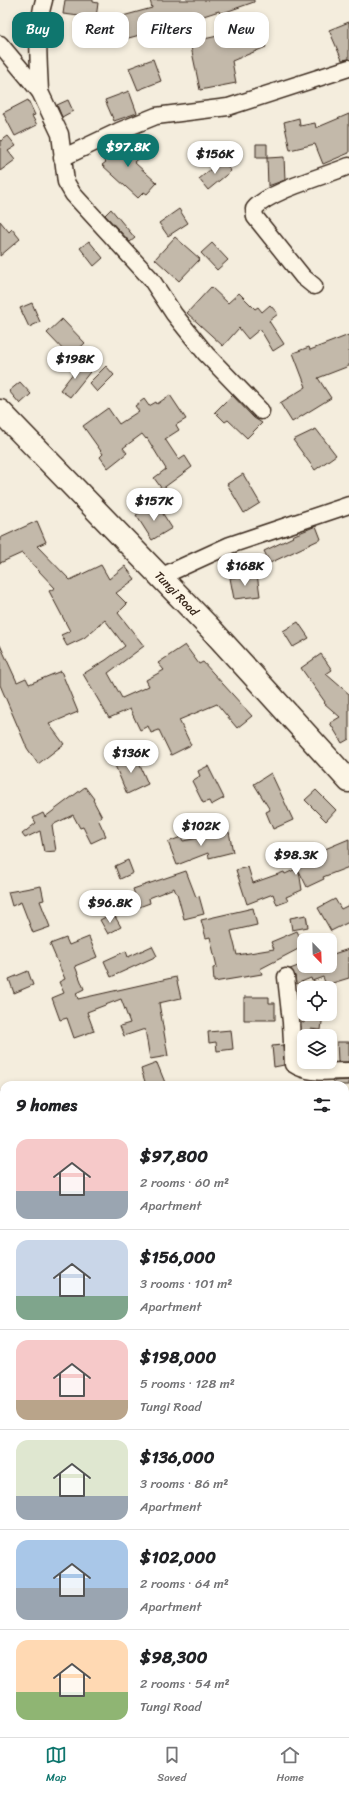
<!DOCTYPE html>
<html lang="en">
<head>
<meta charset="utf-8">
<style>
  :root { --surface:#fff; --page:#f2f2f2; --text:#202124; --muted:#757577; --line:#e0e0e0; --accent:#0f766e }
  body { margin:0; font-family:Sriracha,sans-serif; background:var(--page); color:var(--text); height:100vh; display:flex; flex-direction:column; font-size:15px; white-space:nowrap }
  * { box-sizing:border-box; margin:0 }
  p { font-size:13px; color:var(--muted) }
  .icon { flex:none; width:22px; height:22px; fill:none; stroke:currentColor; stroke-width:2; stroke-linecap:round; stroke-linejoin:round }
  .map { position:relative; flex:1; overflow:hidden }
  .sheet { position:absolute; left:0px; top:1081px; width:349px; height:656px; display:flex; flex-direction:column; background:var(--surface); border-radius:12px 12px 0 0; box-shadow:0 2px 6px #0003 }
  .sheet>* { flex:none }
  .banner { position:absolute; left:12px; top:12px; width:325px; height:36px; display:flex; gap:8px }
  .needle { width:26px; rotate:157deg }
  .buttons { position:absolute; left:297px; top:933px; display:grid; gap:8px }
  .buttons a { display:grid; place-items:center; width:40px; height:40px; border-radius:8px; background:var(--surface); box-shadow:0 2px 6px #0003; font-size:20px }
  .price { position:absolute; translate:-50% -34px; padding:0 9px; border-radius:14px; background:#fff; color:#222; font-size:13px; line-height:26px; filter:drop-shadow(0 1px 2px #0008) }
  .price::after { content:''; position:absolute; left:50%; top:24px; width:12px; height:9px; margin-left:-6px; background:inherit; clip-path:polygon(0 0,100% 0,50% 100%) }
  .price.on { background:var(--accent); color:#fff }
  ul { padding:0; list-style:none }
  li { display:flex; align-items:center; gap:12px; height:100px; padding:0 16px }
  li+li { border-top:1px solid var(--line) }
  li span { display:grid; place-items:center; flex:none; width:112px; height:80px; border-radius:12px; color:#555 }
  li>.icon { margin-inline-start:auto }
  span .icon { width:48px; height:48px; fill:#fffc; stroke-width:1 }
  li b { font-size:17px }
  h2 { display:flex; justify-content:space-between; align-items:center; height:48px; padding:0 16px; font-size:17px }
  .chip { padding:0 14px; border-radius:12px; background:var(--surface); box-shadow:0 2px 6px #0003; font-size:14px; line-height:36px }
  .chip.on { background:var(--accent); color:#fff }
  .dock { display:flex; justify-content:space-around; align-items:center; height:56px; border-top:1px solid var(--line); background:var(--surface); font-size:11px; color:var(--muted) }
  .dock a { display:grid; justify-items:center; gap:2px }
  .dock .on { color:var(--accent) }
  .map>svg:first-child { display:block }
</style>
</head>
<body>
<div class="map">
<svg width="349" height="1737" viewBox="0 0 349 1737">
  <rect width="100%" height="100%" fill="#f4eddd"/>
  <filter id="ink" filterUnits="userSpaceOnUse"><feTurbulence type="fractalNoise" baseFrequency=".025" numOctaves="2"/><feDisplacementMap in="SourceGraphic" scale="8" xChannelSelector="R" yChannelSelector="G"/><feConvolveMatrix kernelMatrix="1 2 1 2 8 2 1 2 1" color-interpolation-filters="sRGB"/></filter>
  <g filter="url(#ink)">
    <polygon fill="#d6cdbd" stroke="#887c6e" points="0,1091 4,1099 4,1681 0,1686"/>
    <g fill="#c3b9aa" stroke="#3b2a1e">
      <polygon points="65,0 93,0 93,2 98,3 96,18 63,14"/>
      <polygon points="150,0 254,0 254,2 220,14 219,11 185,22 186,25 159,35 158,30 125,39 119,17 152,8"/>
      <polygon points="349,22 349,59 342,60 329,30"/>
      <polygon points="260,32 266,47 232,61 236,83 200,90 190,42 227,34 228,44"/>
      <polygon points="153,59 161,81 138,90 129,68"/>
      <polygon points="129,91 137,113 114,121 105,100"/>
      <polygon points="28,100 35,115 32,116 37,125 15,136 3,113"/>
      <polygon points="68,100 73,111 62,117 57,105"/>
      <polygon points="349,114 349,153 323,164 315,144 290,150 284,122 299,118 300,126 315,123 316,128"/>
      <polygon points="8,136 16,146 8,151 15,160 0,171 0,140 1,141"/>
      <polygon points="126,138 141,156 134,162 157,183 147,194 144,192 138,198 102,165 106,162 101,157 115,145 114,144"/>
      <polygon points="256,144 267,144 267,158 284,157 285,180 268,186 267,158 256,158"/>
      <polygon points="222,160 231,171 208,190 199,179"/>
      <polygon points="111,209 135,238 130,242 105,215"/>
      <polygon points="179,209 188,223 168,236 159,223"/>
      <polygon points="0,221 9,232 12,229 20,239 0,256"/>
      <polygon points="175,237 200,259 179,281 155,259"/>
      <polygon points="89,241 103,258 94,266 80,248"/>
      <polygon points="212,243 228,260 217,270 201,253"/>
      <polygon points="211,287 228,303 239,293 255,309 258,307 262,312 270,305 278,314 269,321 284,344 273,351 260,329 248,339 239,328 223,346 187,313"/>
      <polygon points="32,303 40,322 29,327 20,308"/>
      <polygon points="62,319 85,343 70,357 47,333"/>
      <polygon points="349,335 349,366 318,378 331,398 292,422 280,403 306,387 293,353 309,347 310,350"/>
      <polygon points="81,363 90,372 70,397 60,390"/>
      <polygon points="106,366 114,375 97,392 89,383"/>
      <polygon points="20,382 31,394 20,404 9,391"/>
      <polygon points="170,395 186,419 176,425 179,430 165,439 179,460 185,456 192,467 162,489 154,478 166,469 147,438 146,439 142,434 123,448 127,453 108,468 100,457 103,454 83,426 108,408 119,424 139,411 135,406 144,399 149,406 156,402 157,404"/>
      <polygon points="232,395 254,418 262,423 247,438 228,420 225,422 215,412"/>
      <polygon points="316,429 336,455 315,470 293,440"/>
      <polygon points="243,474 260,503 244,513 227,484"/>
      <polygon points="156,503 172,528 152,540 136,515"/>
      <polygon points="37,521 46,542 37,546 70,580 101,565 109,579 125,566 135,579 116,593 127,604 118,613 144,646 108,673 122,698 149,686 146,680 164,670 158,663 185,645 199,664 203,662 252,716 237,728 217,704 179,720 191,745 171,755 159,730 151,733 148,726 140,730 130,709 109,718 83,674 106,660 125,646 105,620 84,638 67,646 61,635 70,631 49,591 55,588 22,553 0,563 0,538"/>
      <polygon points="316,526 321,539 270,563 264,551 293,537 292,536"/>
      <polygon points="257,574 260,596 234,599 230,578"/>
      <polygon points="298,622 309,638 293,647 283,631"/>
      <polygon points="0,645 17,682 26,678 29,684 61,671 78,712 49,724 64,744 38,764 27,748 0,685"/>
      <polygon points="321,654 332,670 326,674 349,694 349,739 342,743 330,723 340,717 324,703 325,702 301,668"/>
      <polygon points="135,754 148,784 127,794 114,763"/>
      <polygon points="208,766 224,798 211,805 209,801 203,803 192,781 200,776 198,771"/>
      <polygon points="271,773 293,820 273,829 266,812 270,810 254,784"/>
      <polygon points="85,787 94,799 93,800 102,817 98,819 106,836 91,843 83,827 80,828 73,815 52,825 56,851 44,852 40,831 25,838 22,834 36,823 33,818 43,813 45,817"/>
      <polygon points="316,790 336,810 326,821 305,800"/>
      <polygon points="229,832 233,852 209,858 208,853 177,865 168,842 181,837 183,841"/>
      <polygon points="349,839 349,867 323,877 324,879 307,887 299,871 302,890 286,897 288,901 277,905 273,894 247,904 236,870 248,867 253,883 284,872 285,874 320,858 318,852"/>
      <polygon points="128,860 133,873 120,879 115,866"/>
      <polygon points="186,871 196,897 199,896 204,914 184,919 177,893 176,893 174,888 149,898 150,903 139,907 133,889"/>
      <polygon points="41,886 44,900 40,901 50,927 33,933 21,902 12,906 8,892"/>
      <polygon points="335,899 341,909 349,905 349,922 331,931 318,908"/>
      <polygon points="253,908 257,925 231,931 237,955 274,949 271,942 297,931 304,946 260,969 262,974 214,982 213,968 217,967 210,937 206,938 201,920"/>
      <polygon points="113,913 121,927 108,934 100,920"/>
      <polygon points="306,915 308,927 292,930 290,918"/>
      <polygon points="89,937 97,957 75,966 84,989 76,993 78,999 176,977 181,998 159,1003 168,1056 150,1059 145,1029 124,1036 120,1026 130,1023 121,999 87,1012 94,1031 74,1038 67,1018 60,1020 52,998 64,993 59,982 65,979 50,944 66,938 69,945"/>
      <polygon points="152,946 157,956 111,977 104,961 126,951 128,957"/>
      <polygon points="349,949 349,978 326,985 323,977 312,981 311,978 296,984 295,976 290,969 298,966 330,966 330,955"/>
      <polygon points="28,971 33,985 14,993 9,979"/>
      <polygon points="244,997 269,997 269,1003 275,1003 275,1020 244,1020"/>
      <polygon points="305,1014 323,1014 321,1030 311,1029 310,1036 304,1036 304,1059 302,1058 301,1022 304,1023"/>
      <polygon points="231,1030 233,1049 217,1051 216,1042 209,1043 208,1032"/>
      <polygon points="337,1042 349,1042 349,1062 338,1062"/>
      <polygon points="283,1045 284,1065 274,1067 272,1046"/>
      <polygon points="157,1063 166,1085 146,1085 141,1069"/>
      <polygon points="349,1080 349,1085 334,1085 334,1081"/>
    </g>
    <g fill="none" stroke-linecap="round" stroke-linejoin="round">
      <g stroke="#3b2a1e" stroke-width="19">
        <g id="minor">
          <polyline points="0,44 40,92 60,134 66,182 73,194 151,279 174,314 206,354 261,411"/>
          <path d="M 40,92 C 39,62 35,30 44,0"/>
          <polyline points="62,158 119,131 156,116 228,107 349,68"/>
          <path d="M 314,286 L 303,277 L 255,217 L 254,209 C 269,191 325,176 349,166"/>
          <polyline points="160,577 230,545 349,505"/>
          <path d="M 286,977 L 291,1022 L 293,1064 C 309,1075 331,1071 349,1071"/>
          <polyline points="345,1435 349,1444"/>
          <polyline points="345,1721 349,1726"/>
          <polyline points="233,1733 235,1737"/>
          <polyline points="99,1737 105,1733"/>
        </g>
      </g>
      <g stroke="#3b2a1e" stroke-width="25">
        <g id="secondary">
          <path id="s1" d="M 0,411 L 209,627 L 349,781"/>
        </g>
      </g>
      <use href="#minor" stroke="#fcf5e5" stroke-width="16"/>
      <use href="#secondary" stroke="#fcf5e5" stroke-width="22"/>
    </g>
  </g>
  <g text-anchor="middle" stroke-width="3.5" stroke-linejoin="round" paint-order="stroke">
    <g font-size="12" fill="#3b2a1e" stroke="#fcf5e5">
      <text dy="4" stroke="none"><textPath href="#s1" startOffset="254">Tungi Road</textPath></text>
    </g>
  </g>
</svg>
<div class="buttons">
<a><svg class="needle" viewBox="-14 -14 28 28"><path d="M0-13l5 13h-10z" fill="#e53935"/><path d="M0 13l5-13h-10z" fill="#757577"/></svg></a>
<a><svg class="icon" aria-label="locate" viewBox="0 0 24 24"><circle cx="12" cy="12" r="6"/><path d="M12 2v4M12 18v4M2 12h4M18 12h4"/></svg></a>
<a><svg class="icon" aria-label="layers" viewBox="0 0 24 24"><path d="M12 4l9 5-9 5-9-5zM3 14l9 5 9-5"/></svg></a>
</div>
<b class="price on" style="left:128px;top:168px">$97.8K</b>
<b class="price" style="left:215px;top:175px">$156K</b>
<b class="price" style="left:75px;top:380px">$198K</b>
<b class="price" style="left:154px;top:522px">$157K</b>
<b class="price" style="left:245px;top:587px">$168K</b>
<b class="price" style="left:131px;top:774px">$136K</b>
<b class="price" style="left:201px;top:847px">$102K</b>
<b class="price" style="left:296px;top:876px">$98.3K</b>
<b class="price" style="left:110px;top:924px">$96.8K</b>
<div class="banner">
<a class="chip on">Buy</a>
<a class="chip">Rent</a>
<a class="chip">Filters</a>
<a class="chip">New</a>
</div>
<section class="sheet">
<h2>9 homes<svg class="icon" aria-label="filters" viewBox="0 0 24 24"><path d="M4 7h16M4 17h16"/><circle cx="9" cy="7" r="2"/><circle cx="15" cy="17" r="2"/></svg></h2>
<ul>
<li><span style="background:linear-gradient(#f6c9c9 65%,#9aa5b1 0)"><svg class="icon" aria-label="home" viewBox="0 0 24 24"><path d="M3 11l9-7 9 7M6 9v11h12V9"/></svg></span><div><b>$97,800</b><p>2 rooms · 60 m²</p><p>Apartment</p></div></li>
<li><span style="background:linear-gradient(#c9d6e8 70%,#7fa58c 0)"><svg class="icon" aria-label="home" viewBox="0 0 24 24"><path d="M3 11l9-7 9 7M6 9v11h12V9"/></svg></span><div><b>$156,000</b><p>3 rooms · 101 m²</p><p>Apartment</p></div></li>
<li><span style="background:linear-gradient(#f6c9c9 75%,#b9a48a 0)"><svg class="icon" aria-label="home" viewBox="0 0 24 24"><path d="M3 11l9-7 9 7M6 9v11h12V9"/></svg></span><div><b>$198,000</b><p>5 rooms · 128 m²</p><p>Tungi Road</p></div></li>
<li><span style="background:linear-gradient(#dfe7d0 70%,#9aa5b1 0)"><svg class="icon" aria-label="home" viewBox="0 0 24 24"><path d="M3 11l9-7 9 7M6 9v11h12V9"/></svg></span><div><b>$136,000</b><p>3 rooms · 86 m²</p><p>Apartment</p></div></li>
<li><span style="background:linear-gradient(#a9c7e8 60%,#9aa5b1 0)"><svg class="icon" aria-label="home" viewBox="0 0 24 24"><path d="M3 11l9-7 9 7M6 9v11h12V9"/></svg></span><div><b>$102,000</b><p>2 rooms · 64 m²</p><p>Apartment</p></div></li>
<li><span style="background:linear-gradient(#ffd9b3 65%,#8fb573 0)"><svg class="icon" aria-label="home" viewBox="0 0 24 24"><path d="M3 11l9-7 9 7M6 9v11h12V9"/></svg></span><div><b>$98,300</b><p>2 rooms · 54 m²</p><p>Tungi Road</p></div></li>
</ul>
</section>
</div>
<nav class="dock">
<a class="on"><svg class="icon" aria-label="map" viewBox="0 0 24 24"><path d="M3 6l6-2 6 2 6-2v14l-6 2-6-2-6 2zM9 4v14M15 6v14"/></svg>Map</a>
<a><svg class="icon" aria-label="saved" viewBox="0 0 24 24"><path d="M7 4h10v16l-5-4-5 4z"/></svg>Saved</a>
<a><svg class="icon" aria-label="home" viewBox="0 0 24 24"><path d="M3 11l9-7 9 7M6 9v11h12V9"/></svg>Home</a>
</nav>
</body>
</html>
